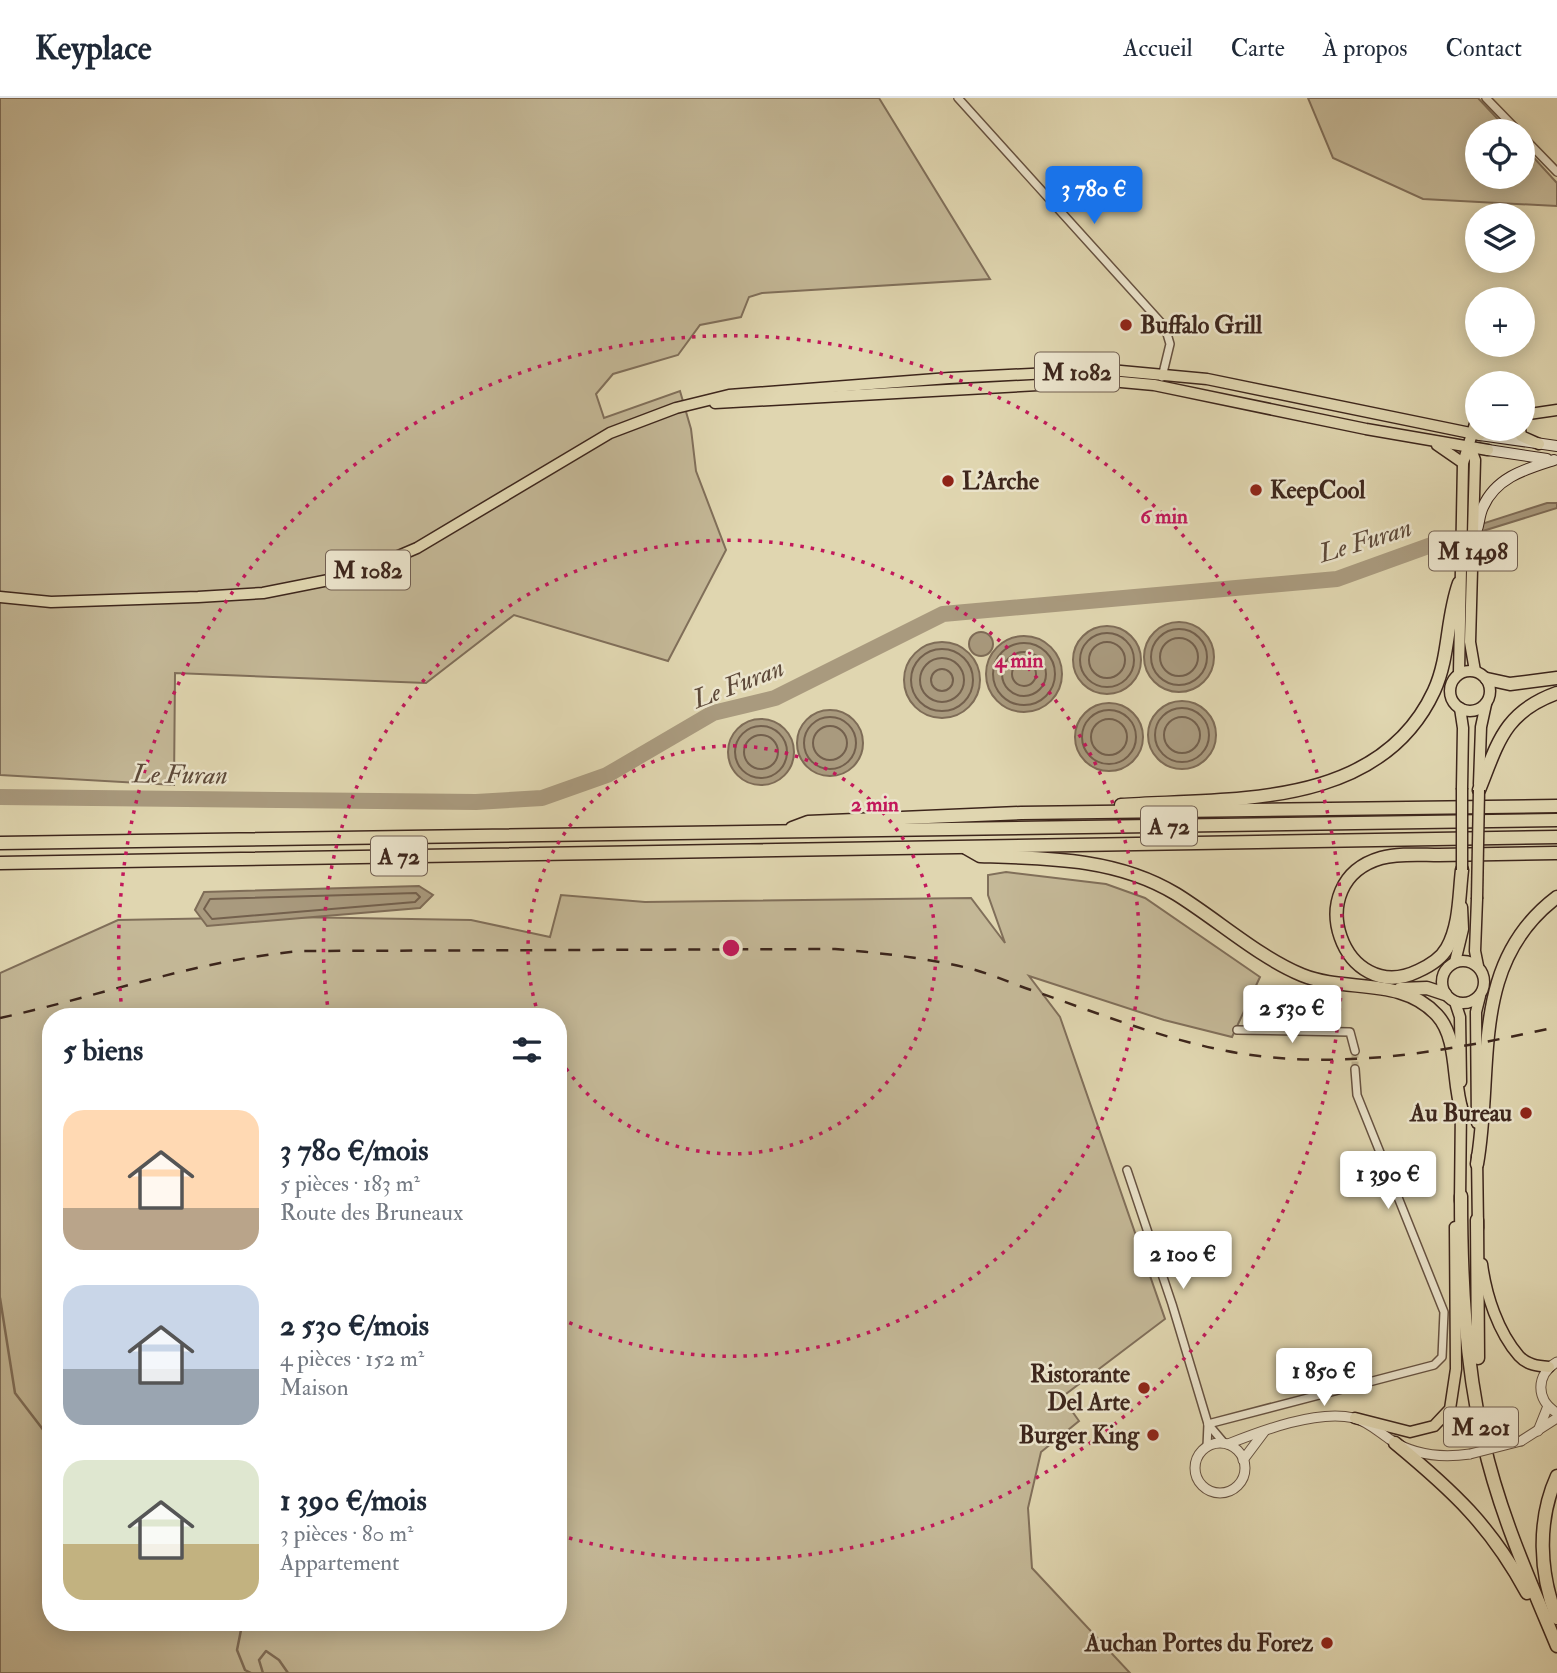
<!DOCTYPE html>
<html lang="fr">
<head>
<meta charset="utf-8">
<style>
  :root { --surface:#fff; --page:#f6f6f7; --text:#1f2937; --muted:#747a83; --line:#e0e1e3; --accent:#1a73e8 }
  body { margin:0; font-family:"IM FELL Double Pica",serif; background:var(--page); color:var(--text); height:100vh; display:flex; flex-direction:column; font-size:26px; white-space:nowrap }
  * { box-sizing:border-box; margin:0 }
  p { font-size:23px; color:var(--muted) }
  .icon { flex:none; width:38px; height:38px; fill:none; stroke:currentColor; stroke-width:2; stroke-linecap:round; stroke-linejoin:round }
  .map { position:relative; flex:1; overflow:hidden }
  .drawer { position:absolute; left:42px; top:910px; width:525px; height:623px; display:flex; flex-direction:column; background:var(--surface); border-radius:28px; box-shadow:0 4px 18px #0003 }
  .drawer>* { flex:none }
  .buttons { position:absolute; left:1465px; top:21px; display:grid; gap:14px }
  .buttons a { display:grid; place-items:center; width:70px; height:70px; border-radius:50%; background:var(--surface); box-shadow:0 4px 18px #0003; font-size:35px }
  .price { position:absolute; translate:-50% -60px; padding:0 16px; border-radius:7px; background:#fff; color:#222; font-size:23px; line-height:46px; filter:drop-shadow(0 2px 4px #0008) }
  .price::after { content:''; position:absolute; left:50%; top:42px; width:21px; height:16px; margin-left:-10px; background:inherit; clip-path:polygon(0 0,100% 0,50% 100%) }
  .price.selected { background:var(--accent); color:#fff }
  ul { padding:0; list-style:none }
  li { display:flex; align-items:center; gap:21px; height:175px; padding:0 21px }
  li span { display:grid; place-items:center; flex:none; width:196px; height:140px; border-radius:21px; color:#555 }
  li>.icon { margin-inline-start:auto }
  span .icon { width:84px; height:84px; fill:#fffc; stroke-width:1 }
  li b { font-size:30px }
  h2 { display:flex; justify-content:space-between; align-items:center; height:84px; padding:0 21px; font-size:30px }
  header { display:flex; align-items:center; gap:42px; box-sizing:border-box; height:98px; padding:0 35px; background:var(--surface); border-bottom:2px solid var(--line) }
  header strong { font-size:33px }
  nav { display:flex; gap:38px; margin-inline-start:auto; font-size:24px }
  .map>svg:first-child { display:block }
</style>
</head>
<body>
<header>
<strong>Keyplace</strong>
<nav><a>Accueil</a><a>Carte</a><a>À propos</a><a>Contact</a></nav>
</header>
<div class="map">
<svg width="1557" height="1575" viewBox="0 0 1557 1575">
  <rect width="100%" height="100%" fill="#e0d6b0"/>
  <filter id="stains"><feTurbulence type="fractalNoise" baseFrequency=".00286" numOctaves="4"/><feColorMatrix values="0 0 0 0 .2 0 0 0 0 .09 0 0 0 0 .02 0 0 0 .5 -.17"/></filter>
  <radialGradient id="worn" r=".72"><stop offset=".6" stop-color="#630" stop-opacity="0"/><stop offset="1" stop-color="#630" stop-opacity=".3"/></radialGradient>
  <g fill="#c4b897" stroke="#806f5a" stroke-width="2" fill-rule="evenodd">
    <polygon points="0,0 879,0 990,181 762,195 749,199 741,219 700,227 678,257 613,276 596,296 604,320 680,293 691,331 696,373 726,452 668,563 514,517 426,585 175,575 174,687 0,677"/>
    <polygon points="1308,0 1478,0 1509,33 1477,33 1477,79 1522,79 1523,48 1557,85 1557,108 1423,101 1333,60"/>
    <path d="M 1006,774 L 1106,786 L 1145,800 L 1260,879 L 1232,939 L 1164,922 L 1029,878 L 1060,919 L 1165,1221 L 1062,1299 L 1079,1323 L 1041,1354 L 1028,1410 L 1032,1470 L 1130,1575 L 0,1575 L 0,875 L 118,822 L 291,819 L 471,822 L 550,839 L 561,797 L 645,804 L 971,800 L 1005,845 L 988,797 L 988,777 ZM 51,919 L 558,919 L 558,1524 L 51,1524 Z"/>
  </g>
  <g fill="#a99a7e" stroke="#7e6c57" stroke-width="2">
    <polygon points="1547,405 1557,405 1557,410 1415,454 1410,449"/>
    <circle cx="1179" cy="559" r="35"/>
    <circle cx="1107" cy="562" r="34"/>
    <circle cx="981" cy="546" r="12"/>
    <circle cx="1024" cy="576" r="38"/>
    <circle cx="942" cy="582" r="38"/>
    <circle cx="1182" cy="637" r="34"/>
    <circle cx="1109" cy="639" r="34"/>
    <circle cx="830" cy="645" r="33"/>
    <circle cx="761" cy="654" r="33"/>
    <polygon points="419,788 433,797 420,810 207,828 195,812 204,794"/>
  </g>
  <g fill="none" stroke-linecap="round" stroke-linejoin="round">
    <g stroke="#73604d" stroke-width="2">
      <circle cx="1179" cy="559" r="28"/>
      <circle cx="1107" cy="562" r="27"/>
      <circle cx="1179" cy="559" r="19"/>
      <circle cx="1107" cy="562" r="18"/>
      <circle cx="1024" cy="576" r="31"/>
      <circle cx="942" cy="582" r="31"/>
      <circle cx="1024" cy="576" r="22"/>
      <circle cx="942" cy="582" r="22"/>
      <circle cx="1024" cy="576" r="12"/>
      <circle cx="942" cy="582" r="11"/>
      <circle cx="1182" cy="637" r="27"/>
      <circle cx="1109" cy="639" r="27"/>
      <circle cx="1182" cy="637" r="18"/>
      <circle cx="830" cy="645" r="26"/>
      <circle cx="1109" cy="639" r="18"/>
      <circle cx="830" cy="645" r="17"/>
      <circle cx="761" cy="654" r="26"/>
      <circle cx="761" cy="654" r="17"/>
      <polygon points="416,795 420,799 415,804 212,821 204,811 210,801"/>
    </g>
    <g stroke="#7e6c57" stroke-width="2.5">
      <polyline points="0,1200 15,1295 51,1342"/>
      <polyline points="221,1524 242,1527 237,1552 245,1572 251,1575"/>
      <polyline points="263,1575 259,1562 266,1553 279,1562 288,1575"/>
    </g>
    <polyline stroke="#a99a7e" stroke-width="16" points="0,699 476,704 542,700 607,677 713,615 775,600 943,516 1337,481 1434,446"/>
    <polyline stroke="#bfb392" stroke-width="7" stroke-dasharray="7 3.5" stroke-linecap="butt" points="1355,953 1355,971"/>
    <g stroke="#665241" stroke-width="10">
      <g id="minor">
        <polyline points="958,0 1165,229 1170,246 1162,279"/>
        <polyline points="1486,0 1518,33"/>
        <polyline points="1522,38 1557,74"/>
        <polyline points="1237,932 1350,934 1355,953"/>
        <polyline points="1127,1072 1172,1206 1208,1326 1224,1345"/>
        <polyline points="1208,1326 1434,1267 1442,1259 1444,1214 1357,997 1355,971"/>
        <polyline points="1207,1349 1208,1326"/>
      </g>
    </g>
    <g stroke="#665241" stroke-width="11">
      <g id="tertiary">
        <path d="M 1557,1264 C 1536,1276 1535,1302 1557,1315"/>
        <polyline points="1538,1333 1548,1308"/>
        <polyline points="1521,1343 1557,1320"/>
        <circle cx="1220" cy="1370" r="25"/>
        <path d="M 1228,1346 C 1261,1333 1318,1311 1354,1320 C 1368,1323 1380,1335 1391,1342 C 1415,1358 1442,1360 1470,1356"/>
        <polyline points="1243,1362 1264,1334"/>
      </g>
    </g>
    <g stroke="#3d261c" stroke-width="12">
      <g id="secondary">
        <polyline points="1480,337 1557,348"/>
        <polyline points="1488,352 1547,361"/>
        <path d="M 1473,440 C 1480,430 1478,419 1483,409 C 1496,379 1526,371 1554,362"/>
      </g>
    </g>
    <g stroke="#3d261c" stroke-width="13">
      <g id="primary">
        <polyline points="715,305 1110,283 1154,287 1366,331 1488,352"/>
        <polyline points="1522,317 1557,312"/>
        <polyline points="1520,331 1521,338 1539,346"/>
        <polyline points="1469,346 1475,362 1470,544 1475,573"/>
        <polyline points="1437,347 1463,365"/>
        <polyline points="0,499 51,504 198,499 263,495 354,477 417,450 610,335 676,310 729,297 949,280 1110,272 1207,281 1480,337"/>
        <circle cx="1470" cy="593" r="20"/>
        <polyline points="1459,575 1463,365 1475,326"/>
        <polyline points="1460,610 1463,630 1462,690"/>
        <polyline points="1479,686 1481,629 1486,606"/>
        <polyline points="1477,801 1475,853 1478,868"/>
        <circle cx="1463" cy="884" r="21"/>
        <polyline points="1455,864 1463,831 1462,809"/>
        <polyline points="1455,904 1460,919 1461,984"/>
        <polyline points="1477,1025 1476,914 1480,898"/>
        <polyline points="1477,1058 1478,1130"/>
        <polyline points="1460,1103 1461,1007"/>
        <path d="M 1482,1166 C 1486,1197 1498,1234 1519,1258 C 1527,1267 1538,1268 1549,1269"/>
        <polyline points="1355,1320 1410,1334 1434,1328 1450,1311 1456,1271 1455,1129"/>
      </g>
    </g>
    <g stroke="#3d261c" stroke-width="15">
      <g id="trunk">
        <path d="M 1461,1098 C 1461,1180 1465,1262 1483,1342 C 1499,1414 1529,1481 1557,1548"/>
        <polyline points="1477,1122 1478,1260"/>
        <path d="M 1395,1345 C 1453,1393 1491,1428 1527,1495"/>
        <path d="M 1557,1378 C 1537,1422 1539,1475 1557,1520"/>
      </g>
    </g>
    <g stroke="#3d261c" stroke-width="15">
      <g id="motorway">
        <polyline points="1487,581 1510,586 1557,580"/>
        <path d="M 1479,692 C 1498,645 1504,614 1557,595"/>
        <path d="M 1121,707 C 1230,700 1379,712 1434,593 C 1450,558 1446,521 1459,485"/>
        <polyline points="792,730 808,724 1021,715 1557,708"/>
        <polyline points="0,745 1557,722"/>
        <path d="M 966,750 L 980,758 C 1047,760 1117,760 1176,796 C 1218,822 1257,858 1302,877 C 1346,895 1401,878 1437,917 C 1459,941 1452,984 1462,1013"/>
        <polyline points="0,765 1557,739"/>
        <path d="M 1462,772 C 1459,797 1460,827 1447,850 C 1441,861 1429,868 1418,873 C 1344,909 1298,784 1381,760 C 1399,755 1421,757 1439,757 C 1479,756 1518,756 1557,755"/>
        <polyline points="1400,891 1427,890 1445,896"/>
        <path d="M 1477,1066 C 1494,969 1468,866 1557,799"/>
      </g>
    </g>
    <use href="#minor" stroke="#ebe4cc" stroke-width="7"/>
    <use href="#tertiary" stroke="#ebe4cc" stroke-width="9"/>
    <use href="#secondary" stroke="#ebe4cc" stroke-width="10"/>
    <use href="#primary" stroke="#e0d6b0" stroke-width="10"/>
    <use href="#trunk" stroke="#e0d6b0" stroke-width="12"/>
    <use href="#motorway" stroke="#e0d6b0" stroke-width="12"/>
    <path stroke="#3d261c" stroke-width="2.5" stroke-dasharray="12 12" stroke-linecap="butt" d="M 0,920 C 101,898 197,862 301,853 L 835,851 C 881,855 927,860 972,871 C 994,877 1015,887 1037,894 C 1111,920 1189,951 1267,959 C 1368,969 1460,950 1557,929"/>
    <g stroke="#665241" stroke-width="11" stroke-linecap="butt">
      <polyline id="tertiary-bridge" points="1470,1356 1521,1343"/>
    </g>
    <g stroke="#3d261c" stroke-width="13" stroke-linecap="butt">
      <g id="primary-bridge">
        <polyline points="1462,772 1462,690"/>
        <polyline points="1477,801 1479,692"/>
      </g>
    </g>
    <use href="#tertiary-bridge" stroke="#ebe4cc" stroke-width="9"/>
    <use href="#primary-bridge" stroke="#e0d6b0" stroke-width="10"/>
  </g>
  <g fill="none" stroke="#c2185b" stroke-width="3.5" stroke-dasharray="3.5 7">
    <path d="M539 918A204 204 0 1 1 559 960"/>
    <path d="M329 917A408 408 0 1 1 559 1220"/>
    <path d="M122 914A612 612 0 1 1 562 1438"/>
  </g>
  <g fill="#8f2418" stroke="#ebe4cc" stroke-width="2.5">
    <circle cx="1126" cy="227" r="7"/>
    <circle cx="948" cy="383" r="7"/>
    <circle cx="1256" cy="392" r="7"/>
    <circle cx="1526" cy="1015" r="7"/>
    <circle cx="1144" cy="1290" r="7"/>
    <circle cx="1153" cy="1337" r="7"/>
    <circle cx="1327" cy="1545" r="7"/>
  </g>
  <g text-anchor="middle" stroke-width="5" stroke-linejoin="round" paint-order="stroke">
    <g fill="#ebe4cc" stroke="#715f51" stroke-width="2">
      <rect x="1035" y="254.5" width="84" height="39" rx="5"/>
      <rect x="1429" y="433.5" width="88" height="39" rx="5"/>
      <rect x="326" y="452.5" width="84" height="39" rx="5"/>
      <rect x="1141" y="708.5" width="56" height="39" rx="5"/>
      <rect x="371" y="738.5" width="56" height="39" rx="5"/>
      <rect x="1444" y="1309.5" width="74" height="39" rx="5"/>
    </g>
    <g font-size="23" font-weight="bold" fill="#3d261c">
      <text x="1077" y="282">M 1082</text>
      <text x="1473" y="461">M 1498</text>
      <text x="368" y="480">M 1082</text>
      <text x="1169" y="736">A 72</text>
      <text x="399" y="766">A 72</text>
      <text x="1481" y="1337">M 201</text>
    </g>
    <g font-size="24" font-weight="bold" fill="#3d261c" stroke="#ebe4cc" text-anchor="end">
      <text x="1140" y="235" text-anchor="start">Buffalo Grill</text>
      <text x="962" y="391" text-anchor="start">L'Arche</text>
      <text x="1270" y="400" text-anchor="start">KeepCool</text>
      <text x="1512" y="1023">Au Bureau</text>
      <text x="1130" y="1284">Ristorante<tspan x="1130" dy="28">Del Arte</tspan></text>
      <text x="1139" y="1345">Burger King</text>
      <text x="1313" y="1553">Auchan Portes du Forez</text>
    </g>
    <g font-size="26" font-style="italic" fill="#5d4939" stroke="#ebe4cc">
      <text transform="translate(1365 442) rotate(-17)" y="9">Le Furan</text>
      <text transform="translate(738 585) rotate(-21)" y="9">Le Furan</text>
      <text transform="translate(180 676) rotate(1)" y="9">Le Furan</text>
    </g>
  </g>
  <circle cx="731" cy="850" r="10" fill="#c2185b" stroke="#ebe4cc" stroke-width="3.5"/>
  <g font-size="21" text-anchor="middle" font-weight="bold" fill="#c2185b" stroke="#ebe4cc" stroke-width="5" stroke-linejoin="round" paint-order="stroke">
    <text x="1164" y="425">6 min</text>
    <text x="1019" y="569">4 min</text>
    <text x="875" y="713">2 min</text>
  </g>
  <rect width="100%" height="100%" filter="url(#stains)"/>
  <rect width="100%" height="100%" fill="url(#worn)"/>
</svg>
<div class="buttons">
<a><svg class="icon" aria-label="locate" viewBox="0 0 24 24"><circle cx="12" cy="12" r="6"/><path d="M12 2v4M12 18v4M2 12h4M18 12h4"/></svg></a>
<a><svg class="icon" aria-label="layers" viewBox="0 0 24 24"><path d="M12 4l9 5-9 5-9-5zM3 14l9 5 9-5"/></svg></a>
<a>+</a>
<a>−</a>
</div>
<b class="price selected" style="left:1094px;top:128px">3 780 €</b>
<b class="price" style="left:1292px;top:947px">2 530 €</b>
<b class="price" style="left:1388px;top:1113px">1 390 €</b>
<b class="price" style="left:1183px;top:1193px">2 100 €</b>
<b class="price" style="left:1324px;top:1310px">1 850 €</b>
<section class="drawer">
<h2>5 biens<svg class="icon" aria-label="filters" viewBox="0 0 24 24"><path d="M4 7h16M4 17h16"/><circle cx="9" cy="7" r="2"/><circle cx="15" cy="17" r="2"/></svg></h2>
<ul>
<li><span style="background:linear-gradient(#ffd9b3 70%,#b9a48a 0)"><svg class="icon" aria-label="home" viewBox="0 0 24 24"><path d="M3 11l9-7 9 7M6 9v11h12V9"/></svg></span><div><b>3 780 €/mois</b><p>5 pièces · 183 m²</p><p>Route des Bruneaux</p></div></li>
<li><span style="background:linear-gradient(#c9d6e8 60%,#9aa5b1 0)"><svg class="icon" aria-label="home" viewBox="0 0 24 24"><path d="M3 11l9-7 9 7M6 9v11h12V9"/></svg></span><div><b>2 530 €/mois</b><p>4 pièces · 152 m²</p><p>Maison</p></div></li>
<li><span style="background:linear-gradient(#dfe7d0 60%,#c2b280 0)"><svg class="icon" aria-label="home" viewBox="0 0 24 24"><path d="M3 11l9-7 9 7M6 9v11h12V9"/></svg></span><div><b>1 390 €/mois</b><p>3 pièces · 80 m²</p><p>Appartement</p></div></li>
</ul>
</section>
</div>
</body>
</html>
